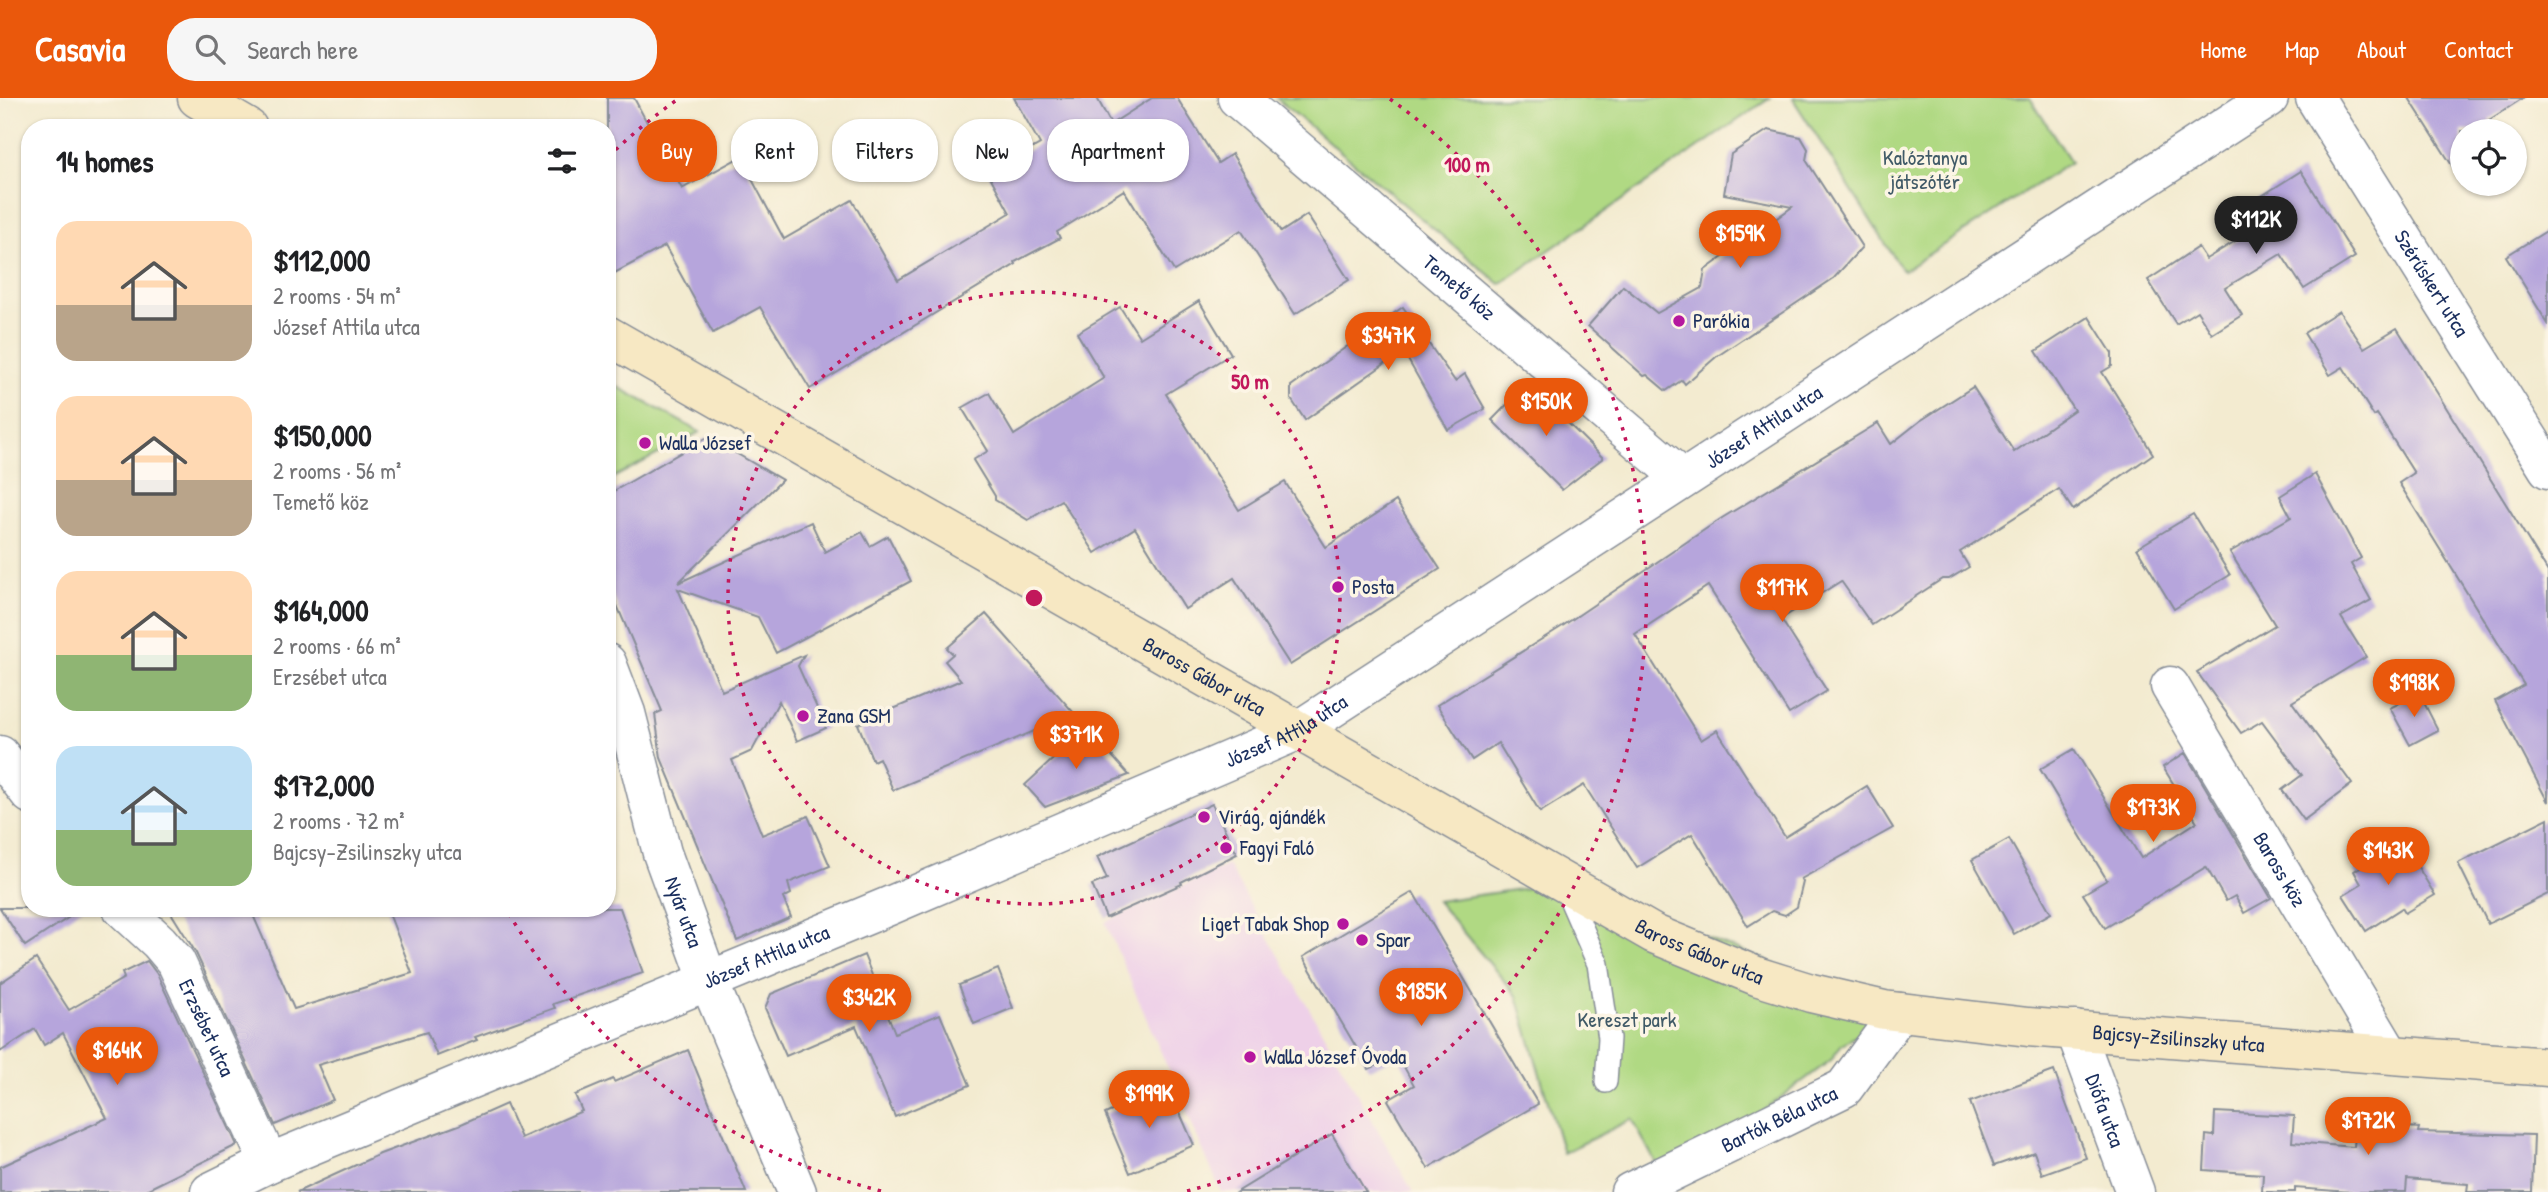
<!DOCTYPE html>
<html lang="en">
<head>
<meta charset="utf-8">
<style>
  :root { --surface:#fff; --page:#f6f6f6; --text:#202124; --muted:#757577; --accent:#ea580c }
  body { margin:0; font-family:"Patrick Hand",sans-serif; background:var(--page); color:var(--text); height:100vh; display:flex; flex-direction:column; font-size:26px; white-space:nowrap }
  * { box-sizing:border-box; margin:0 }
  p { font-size:23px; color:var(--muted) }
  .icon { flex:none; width:38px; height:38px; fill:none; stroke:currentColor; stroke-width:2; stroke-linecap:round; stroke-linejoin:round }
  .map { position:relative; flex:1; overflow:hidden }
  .sheet { position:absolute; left:21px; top:21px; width:595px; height:798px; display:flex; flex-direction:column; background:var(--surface); border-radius:28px; box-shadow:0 2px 5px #0004 }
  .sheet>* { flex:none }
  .hud { position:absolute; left:637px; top:21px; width:665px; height:63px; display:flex; gap:14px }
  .fabs { position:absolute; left:2450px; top:21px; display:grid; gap:14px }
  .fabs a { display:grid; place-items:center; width:77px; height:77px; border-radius:50%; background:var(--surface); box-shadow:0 2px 5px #0004; font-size:35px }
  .price { position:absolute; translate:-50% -60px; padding:0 16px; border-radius:24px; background:var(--accent); color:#fff; font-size:23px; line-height:46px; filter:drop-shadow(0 2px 4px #0008) }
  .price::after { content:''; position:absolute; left:50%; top:42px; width:21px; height:16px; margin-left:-10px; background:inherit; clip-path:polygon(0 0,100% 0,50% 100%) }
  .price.selected { background:#222; color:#fff }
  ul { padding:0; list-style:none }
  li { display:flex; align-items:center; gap:21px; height:175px; padding:0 35px }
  li span { display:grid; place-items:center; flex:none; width:196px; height:140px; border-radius:21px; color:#555 }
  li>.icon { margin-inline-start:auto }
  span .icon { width:84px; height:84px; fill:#fffc; stroke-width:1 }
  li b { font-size:30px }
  h2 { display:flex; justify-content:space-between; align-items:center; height:84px; padding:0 35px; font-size:30px }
  .chip { padding:0 24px; border-radius:28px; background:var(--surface); box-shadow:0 2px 5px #0004; font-size:24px; line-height:63px }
  .chip.selected { background:var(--accent); color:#fff }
  header { display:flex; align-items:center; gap:42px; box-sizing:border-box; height:98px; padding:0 35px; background:var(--accent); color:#fff }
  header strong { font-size:33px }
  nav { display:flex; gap:38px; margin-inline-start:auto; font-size:24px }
  .search { width:490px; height:63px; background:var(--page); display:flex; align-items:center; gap:18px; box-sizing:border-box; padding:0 24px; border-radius:28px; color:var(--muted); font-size:26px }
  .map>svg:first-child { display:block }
</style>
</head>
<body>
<header>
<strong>Casavia</strong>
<div class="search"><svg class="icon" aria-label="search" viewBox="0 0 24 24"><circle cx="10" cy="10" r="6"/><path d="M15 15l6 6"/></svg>Search here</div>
<nav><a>Home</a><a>Map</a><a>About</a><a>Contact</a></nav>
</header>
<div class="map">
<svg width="2548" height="1094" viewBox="0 0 2548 1094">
  <rect width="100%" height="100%" fill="#fcf5e5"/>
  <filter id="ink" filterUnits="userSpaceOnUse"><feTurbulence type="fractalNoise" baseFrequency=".0143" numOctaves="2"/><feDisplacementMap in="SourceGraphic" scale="14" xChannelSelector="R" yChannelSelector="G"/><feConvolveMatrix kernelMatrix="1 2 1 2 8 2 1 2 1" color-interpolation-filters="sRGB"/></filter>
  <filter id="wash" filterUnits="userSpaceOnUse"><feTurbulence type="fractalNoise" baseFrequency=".00686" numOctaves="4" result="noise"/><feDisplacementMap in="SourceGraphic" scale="28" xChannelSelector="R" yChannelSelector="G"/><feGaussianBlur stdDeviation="1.57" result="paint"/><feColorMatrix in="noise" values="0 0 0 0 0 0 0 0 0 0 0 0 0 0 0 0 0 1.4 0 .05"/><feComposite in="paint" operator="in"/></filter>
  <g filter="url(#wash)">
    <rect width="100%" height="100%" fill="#f3ebd0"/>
    <polygon fill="#eed0e8" points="1228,767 1413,1094 1221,1094 1105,824"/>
    <g fill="#b0d983" stroke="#668470" stroke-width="2">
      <polygon points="1276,0 1770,0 1500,186"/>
      <polygon points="1796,0 2030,0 2071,64 1903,173 1793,1"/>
      <polygon points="607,283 700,334 607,383"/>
      <polygon points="1563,785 1900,914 1842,946 1831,962 1700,1060 1663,1078 1632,1021 1563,1055 1517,898 1437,803"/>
    </g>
    <g id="blocks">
      <g fill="#b6a5dc">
        <polygon points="607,0 634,0 682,91 740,59 784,141 852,102 898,182 1010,115 988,75 1040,46 1014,0 1097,0 1111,26 1152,0 1177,0 1218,65 1232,56 1281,134 1307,117 1349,182 1295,216 1241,132 1174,173 1124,92 1057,134 1060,140 1015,164 1016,166 810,291 760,209 713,235 665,148 607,179"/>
        <polygon points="2409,0 2523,0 2489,22 2496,33 2462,33 2462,83"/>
        <polygon points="1768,32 1801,39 1808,51 1806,62 1862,149 1834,180 1716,259 1685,286 1682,282 1666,293 1647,277 1644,278 1588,228 1623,188 1657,215 1702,190 1705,172 1792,109 1724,96 1731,56"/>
        <polygon points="2301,73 2355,159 2304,191 2281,156 2225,190 2242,217 2212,236 2197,213 2176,226 2148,182 2198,149 2206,161 2270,122 2257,101"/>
        <polygon points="2548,132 2548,226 2506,158"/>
        <polygon points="1199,203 1231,256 1166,296 1239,412 1285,384 1326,449 1396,403 1440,471 1290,567 1234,480 1185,511 1135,430 1095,455 1061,402 1028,422 995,402 995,398 973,362 988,353 962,310 989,295 1014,337 1104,280 1077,235 1120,209 1140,240"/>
        <polygon points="1403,209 1455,283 1465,276 1485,311 1448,332 1403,253 1305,322 1291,301 1291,288"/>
        <polygon points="2339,213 2364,250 2397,230 2548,474 2548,704 2495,603 2524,587 2399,385 2414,375 2377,316 2374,318 2343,269 2330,277 2304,235"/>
        <polygon points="2089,219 2112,255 2112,268 2102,274 2153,356 2073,412 2059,391 1960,454 1969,469 1949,481 1942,481 1872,527 1841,483 1781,521 1827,593 1789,616 1708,488 1635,536 1701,642 1717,632 1785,739 1867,688 1893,730 1801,781 1803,784 1797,809 1785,817 1772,813 1748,828 1692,736 1637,770 1584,687 1540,714 1498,645 1472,662 1437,607 1561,529 1722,420 1878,325 1891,346 1920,323 1973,289 2014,354 2074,312 2036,253"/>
        <polygon points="1528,285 1603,360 1562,392 1492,322"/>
        <polygon points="708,339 782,382 678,485 811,424 825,454 862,434 870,448 888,438 911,483 776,555 758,519 678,491 722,593 804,557 798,568 826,630 797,643 779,603 752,653 732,662 762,737 808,718 830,768 788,785 791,796 783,800 791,819 737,843 661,660 655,616 662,613 607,484 607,397"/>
        <polygon points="2315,376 2361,460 2351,466 2371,502 2341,519 2366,559 2292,604 2352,686 2304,722 2282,692 2302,677 2262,623 2241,635 2197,574 2275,527 2230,454 2291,419 2280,398"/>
        <polygon points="2193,416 2230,477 2174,511 2137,450"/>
        <polygon points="986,516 1075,616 893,692 879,660 873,663 858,626 961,582 945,563 953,556 947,550"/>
        <polygon points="2419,595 2438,632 2410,647 2390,610"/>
        <polygon points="1087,630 1129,677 1045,709 1025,687"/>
        <polygon points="2074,651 2141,760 2197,724 2163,669 2185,655 2271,800 2244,815 2235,798 2226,803 2206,769 2105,830 2083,796 2107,782 2040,671"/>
        <polygon points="1212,706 1237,756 1181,784 1182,786 1106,820 1092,787 1107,781 1097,759"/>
        <polygon points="2548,720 2548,796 2488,826 2458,765"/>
        <polygon points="2009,741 2051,815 2014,836 1972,762"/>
        <polygon points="2402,743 2435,797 2405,815 2402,810 2366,833 2343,797 2361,786 2354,773"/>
        <polygon points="1413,794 1538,1006 1428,1070 1388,1002 1414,987 1398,958 1369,971 1303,859"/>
        <polygon points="0,810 83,810 25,848"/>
        <polygon points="168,810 250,810 294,911 412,875 387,810 620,810 643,875 553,906 555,910 475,939 477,942 437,958 427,934 318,967 333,1002 275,1027 196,855"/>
        <polygon points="864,857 895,935 940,916 970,987 895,1019 856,928 786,958 765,910 771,896"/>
        <polygon points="36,861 69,912 124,880 122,875 147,863 157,876 237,1047 142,1094 0,1094 0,1069 107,1020 63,935 44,947 35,931 0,954 0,885"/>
        <polygon points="998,871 1013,910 974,926 959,887"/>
        <polygon points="688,952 746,1094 297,1094 380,1056 459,1027 506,1006 521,1040 582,1013 575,997 613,981 614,984"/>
        <polygon points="2054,973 2086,1060 2042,1076 2034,1054 1994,1068 1970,1004"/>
        <polygon points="1168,988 1194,1047 1130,1075 1105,1016"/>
        <polygon points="2215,1014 2294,1018 2292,1044 2354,1049 2356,1025 2419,1030 2418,1034 2534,1037 2532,1094 2467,1094 2468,1086 2407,1081 2406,1094 2351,1094 2295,1090 2295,1094 2262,1094 2263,1076 2204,1072 2206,1037 2214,1038"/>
        <polygon points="1332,1036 1366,1094 1237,1094"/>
      </g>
    </g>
  </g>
  <g filter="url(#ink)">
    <use href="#blocks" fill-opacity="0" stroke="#878d97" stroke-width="2"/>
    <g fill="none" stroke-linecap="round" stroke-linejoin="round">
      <g stroke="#878d97" stroke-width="24">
        <polyline id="service" points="1564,788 1598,866 1609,940 1606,984"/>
      </g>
      <g stroke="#878d97" stroke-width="41">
        <g id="minor">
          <path id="s1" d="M 1237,0 L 1682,380"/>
          <path id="s2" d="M 2315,0 L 2548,371"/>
          <path id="s3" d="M 607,565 L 626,615 L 662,755 L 709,884 L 797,1094"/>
          <path id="s4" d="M 2170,588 L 2389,955"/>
          <polyline points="0,657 30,696"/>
          <path id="s5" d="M 122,810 L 159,844 L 176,864 L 269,1065"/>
          <path id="s6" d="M 2075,932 L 2135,1094"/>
          <path id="s7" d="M 210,1094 L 269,1065 L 889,808 L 1297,633 L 2269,0"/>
        </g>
      </g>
      <g stroke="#878d97" stroke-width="41">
        <g id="tertiary">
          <path id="s8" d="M 1630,1094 L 1844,990 L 1900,914"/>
        </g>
      </g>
      <g stroke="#878d97" stroke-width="41">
        <g id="secondary">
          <polyline points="197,0 248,30"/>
          <path id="s9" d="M 607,237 L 1654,836 L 1759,879 L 1811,895 L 1884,912 L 2028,929 L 2548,969"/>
        </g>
      </g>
      <use href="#service" stroke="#fff" stroke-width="21"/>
      <use href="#minor" stroke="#fff" stroke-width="38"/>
      <use href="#tertiary" stroke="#fff" stroke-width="38"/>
      <use href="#secondary" stroke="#f7e8c3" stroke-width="38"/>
    </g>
  </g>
  <g fill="none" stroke="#c2185b" stroke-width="3.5" stroke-dasharray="3.5 7">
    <circle cx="1034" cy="500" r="306"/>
    <path d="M881 1093A613 613 0 0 1 506 811M608 59A613 613 0 0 1 678 1M1390 1A613 613 0 0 1 1187 1093"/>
  </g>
  <g fill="#b5179e" stroke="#fcf5e5" stroke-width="2.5">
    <circle cx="1679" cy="223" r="7"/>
    <circle cx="645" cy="345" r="7"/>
    <circle cx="1338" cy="489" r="7"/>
    <circle cx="803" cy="618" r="7"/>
    <circle cx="1204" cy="719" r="7"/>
    <circle cx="1226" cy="750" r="7"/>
    <circle cx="1343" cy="826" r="7"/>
    <circle cx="1362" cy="842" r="7"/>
    <circle cx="1250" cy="959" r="7"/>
  </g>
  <g text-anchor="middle" stroke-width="7" stroke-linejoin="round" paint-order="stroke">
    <g font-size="21" fill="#405a67" stroke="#fcf5e5">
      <text x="1925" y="67">Kalóztanya<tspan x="1925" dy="24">játszótér</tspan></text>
      <text x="1627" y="929">Kereszt park</text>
    </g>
    <g font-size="21" fill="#1b2f5e" stroke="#fcf5e5">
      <text dy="7" stroke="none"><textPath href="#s2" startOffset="219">Szérűskert utca</textPath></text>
      <text dy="7" stroke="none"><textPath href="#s1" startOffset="292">Temető köz</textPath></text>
      <text dy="7" stroke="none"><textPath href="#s7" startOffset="1738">József Attila utca</textPath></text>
      <text dy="7" stroke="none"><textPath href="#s9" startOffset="688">Baross Gábor utca</textPath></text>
      <text dy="7" stroke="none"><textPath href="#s7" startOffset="1171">József Attila utca</textPath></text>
      <text dy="7" stroke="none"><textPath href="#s4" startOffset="214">Baross köz</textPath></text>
      <text dy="7" stroke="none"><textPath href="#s3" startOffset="261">Nyár utca</textPath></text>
      <text dy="7" stroke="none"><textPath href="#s9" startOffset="1255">Baross Gábor utca</textPath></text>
      <text dy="7" stroke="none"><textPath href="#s7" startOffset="604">József Attila utca</textPath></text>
      <text dy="7" stroke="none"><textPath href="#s5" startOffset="149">Erzsébet utca</textPath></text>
      <text dy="7" stroke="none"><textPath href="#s9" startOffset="1745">Bajcsy-Zsilinszky utca</textPath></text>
      <text dy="7" stroke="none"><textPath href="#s6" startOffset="86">Diófa utca</textPath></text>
      <text dy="7" stroke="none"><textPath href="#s8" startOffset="166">Bartók Béla utca</textPath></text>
    </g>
    <g font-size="21" fill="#1b2f5e" stroke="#fcf5e5" text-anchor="start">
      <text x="1693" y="230">Parókia</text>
      <text x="659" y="352">Walla József</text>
      <text x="1352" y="496">Posta</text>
      <text x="817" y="625">Zana GSM</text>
      <text x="1218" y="726">Virág, ajándék</text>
      <text x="1240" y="757">Fagyi Faló</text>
      <text x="1329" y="833" text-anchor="end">Liget Tabak Shop</text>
      <text x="1376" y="849">Spar</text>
      <text x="1264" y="966">Walla József Óvoda</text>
    </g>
  </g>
  <circle cx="1034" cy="500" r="10" fill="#c2185b" stroke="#fcf5e5" stroke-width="3.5"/>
  <g font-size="21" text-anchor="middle" font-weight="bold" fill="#c2185b" stroke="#fcf5e5" stroke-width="7" stroke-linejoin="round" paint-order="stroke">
    <text x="1467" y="74">100 m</text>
    <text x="1250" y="291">50 m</text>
  </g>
</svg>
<div class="fabs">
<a><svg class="icon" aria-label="locate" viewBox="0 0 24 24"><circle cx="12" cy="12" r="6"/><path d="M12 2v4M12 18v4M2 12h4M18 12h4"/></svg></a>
</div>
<b class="price selected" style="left:2256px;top:158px">$112K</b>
<b class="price" style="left:1740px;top:172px">$159K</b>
<b class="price" style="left:1388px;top:274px">$347K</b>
<b class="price" style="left:1546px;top:340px">$150K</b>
<b class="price" style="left:1782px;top:526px">$117K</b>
<b class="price" style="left:2414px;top:621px">$198K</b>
<b class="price" style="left:1076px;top:673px">$371K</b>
<b class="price" style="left:2153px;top:746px">$173K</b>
<b class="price" style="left:2388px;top:789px">$143K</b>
<b class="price" style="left:1421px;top:930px">$185K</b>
<b class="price" style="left:869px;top:936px">$342K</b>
<b class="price" style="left:117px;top:989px">$164K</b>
<b class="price" style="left:1149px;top:1032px">$199K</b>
<b class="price" style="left:2368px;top:1059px">$172K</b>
<div class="hud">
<a class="chip selected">Buy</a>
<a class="chip">Rent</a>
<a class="chip">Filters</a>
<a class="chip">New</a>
<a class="chip">Apartment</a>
</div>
<section class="sheet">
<h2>14 homes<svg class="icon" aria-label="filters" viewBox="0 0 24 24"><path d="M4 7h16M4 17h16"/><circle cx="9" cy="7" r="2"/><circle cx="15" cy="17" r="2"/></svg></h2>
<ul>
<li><span style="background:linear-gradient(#ffd9b3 60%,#b9a48a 0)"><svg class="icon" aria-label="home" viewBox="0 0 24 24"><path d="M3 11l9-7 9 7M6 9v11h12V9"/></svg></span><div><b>$112,000</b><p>2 rooms · 54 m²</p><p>József Attila utca</p></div></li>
<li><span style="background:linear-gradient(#ffd9b3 60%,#b9a48a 0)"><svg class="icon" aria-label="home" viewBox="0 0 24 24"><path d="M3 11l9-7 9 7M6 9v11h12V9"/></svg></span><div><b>$150,000</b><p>2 rooms · 56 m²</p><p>Temető köz</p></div></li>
<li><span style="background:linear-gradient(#ffd9b3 60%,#8fb573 0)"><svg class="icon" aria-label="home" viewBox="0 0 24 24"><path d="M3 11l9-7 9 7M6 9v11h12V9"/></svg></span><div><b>$164,000</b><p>2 rooms · 66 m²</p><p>Erzsébet utca</p></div></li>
<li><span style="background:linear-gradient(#bfe0f5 60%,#8fb573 0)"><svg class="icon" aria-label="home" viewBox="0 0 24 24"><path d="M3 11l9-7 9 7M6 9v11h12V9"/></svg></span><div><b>$172,000</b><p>2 rooms · 72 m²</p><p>Bajcsy-Zsilinszky utca</p></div></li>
</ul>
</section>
</div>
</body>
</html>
